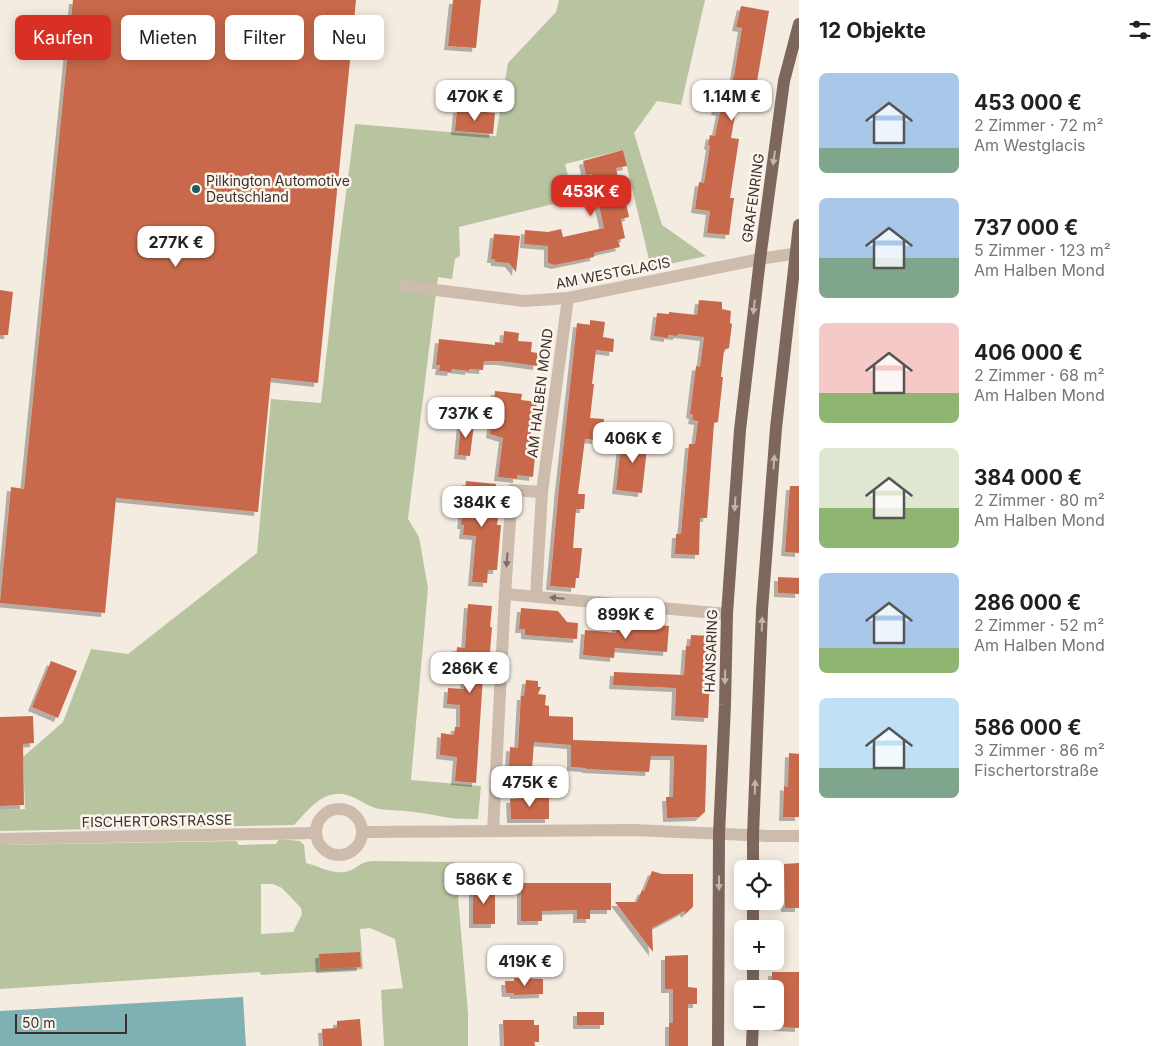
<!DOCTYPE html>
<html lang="de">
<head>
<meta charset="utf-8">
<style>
  :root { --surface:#fff; --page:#f6f6f6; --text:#202124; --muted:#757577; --accent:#d93025 }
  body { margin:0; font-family:Inter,sans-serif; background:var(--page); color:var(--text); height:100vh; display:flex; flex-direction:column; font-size:19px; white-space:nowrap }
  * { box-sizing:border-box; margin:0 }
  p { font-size:16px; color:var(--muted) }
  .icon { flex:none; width:28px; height:28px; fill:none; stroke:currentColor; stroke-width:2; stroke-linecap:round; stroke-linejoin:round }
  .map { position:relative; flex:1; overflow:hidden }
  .drawer { display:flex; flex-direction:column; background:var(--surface); width:375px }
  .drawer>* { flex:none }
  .hud { position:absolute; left:15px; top:15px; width:475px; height:45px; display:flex; gap:10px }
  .buttons { position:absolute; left:734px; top:860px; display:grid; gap:10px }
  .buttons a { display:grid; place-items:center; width:50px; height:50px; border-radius:8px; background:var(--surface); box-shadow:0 2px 12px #0003; font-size:25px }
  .scale { position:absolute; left:15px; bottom:12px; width:112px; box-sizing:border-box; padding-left:5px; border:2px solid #3b302b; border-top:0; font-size:14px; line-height:18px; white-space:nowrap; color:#3b302b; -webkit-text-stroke:4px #fbf5ee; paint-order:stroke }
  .price { position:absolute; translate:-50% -42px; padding:0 11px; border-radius:10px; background:#fff; color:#222; font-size:16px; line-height:32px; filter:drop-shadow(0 1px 2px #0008) }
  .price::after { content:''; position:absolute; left:50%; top:30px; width:15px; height:11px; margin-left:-8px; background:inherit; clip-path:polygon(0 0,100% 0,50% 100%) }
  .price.current { background:var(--accent); color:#fff }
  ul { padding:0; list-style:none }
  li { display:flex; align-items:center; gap:15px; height:125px; padding:0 20px }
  li span { display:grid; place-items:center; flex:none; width:140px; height:100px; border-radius:8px; color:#555 }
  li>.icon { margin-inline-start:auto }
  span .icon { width:60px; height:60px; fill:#fffc; stroke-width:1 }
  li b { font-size:21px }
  h2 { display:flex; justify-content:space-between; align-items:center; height:60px; padding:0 20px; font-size:21px }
  .tag { padding:0 18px; border-radius:8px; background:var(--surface); box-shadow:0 2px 12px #0003; font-size:18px; line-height:45px }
  .tag.current { background:var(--accent); color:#fff }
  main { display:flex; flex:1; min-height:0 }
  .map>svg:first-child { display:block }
</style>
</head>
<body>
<main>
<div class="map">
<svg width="799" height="1046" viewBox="0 0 799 1046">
  <defs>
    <filter id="shadow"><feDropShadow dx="-4" dy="4" stdDeviation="0" flood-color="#0004"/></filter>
  </defs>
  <rect width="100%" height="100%" fill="#f4ebe1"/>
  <g fill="#b8c4a0" fill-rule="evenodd">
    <path d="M 559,0 L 705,0 L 681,105 L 657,101 L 634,133 L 662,225 L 706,256 L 651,268 L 623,150 L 565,164 L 574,199 L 459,227 L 460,256 L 455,259 L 452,279 L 438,277 L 408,519 L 419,537 L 428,588 L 411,780 L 481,786 L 478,819 C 467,819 455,819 444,817 C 434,815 424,813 414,812 C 402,810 391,811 379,809 C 364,806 352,792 336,794 C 317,796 307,812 294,825 L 0,831 L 0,810 L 25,809 L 23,757 L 63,722 L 91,649 L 128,654 L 257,553 L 271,399 L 321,403 L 336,270 L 355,124 L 496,136 L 508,63 L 556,12 Z"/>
    <path d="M 279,839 L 300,841 L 304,845 L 306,863 C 319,866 330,874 345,872 C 353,871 359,864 366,862 C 369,861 372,861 374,861 L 455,862 L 468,1013 L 468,1046 L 384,1046 L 381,990 L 403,988 L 395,939 L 370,928 L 360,929 L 363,969 L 261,975 L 260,972 L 0,989 L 0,845 L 236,841 L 239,845 L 276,844 ZM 261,884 L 273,884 L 282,888 L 301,908 L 302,914 L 293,932 L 261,934 Z"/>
  </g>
  <polygon fill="#7fb0b2" points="243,997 246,1046 0,1046 0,1011"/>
  <g fill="#c8694b" filter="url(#shadow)">
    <polygon points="73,0 356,0 318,383 271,378 258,512 116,498 105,613 0,603 11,487 24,489"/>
    <polygon points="453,0 481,0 476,48 448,46"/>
    <polygon points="741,6 769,11 753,105 738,102 735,115 731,138 739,139 730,198 734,198 729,235 707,233 710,211 695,209 699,182 704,183 710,146 708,145 710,135 715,136 720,112 715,111 717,102 715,101 718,82 731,84 734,76 742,28 736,27"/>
    <polygon points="457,109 495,113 493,134 455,131"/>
    <polygon points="623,150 627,166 616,168 621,191 623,190 629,217 621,219 625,238 618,240 620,247 594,253 594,257 555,265 548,263 548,246 524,244 525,230 548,232 561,229 563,237 604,228 592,174 586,175 583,161"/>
    <polygon points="494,234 520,236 516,272 509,263 495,262 495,259 491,259"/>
    <polygon points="0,290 13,292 8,335 0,335"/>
    <polygon points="699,300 722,302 722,309 731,311 730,323 732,324 729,348 724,350 721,377 723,377 718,422 714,423 707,518 700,518 699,555 675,554 676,534 681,534 689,444 695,444 698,421 692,420 693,415 690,414 696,366 700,367 704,337 678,334 677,336 668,335 668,338 654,336 657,313 669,314 669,312 697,315"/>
    <polygon points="590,320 605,322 603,337 614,339 613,352 596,350 592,384 594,384 590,418 604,419 603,432 597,431 596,440 585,439 578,494 585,494 584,509 576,509 573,548 582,548 579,578 576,578 575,588 550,586 559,487 577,323 590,325"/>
    <polygon points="504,331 519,333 518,341 532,342 531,352 538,353 537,366 500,361 484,361 483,370 469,369 469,371 452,369 451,372 439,371 440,365 436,365 439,339 495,345 495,342 503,343"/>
    <polygon points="495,391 522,394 521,400 537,402 534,422 532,422 529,456 535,456 533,477 517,475 517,479 498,477 503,438 490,434"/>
    <polygon points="461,422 474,424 470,456 458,455"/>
    <polygon points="636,429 649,430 642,493 616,490 621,444 634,445"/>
    <polygon points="466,481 496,484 492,518 498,518 497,525 501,525 499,547 497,570 488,570 487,583 472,582 476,536 463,535 464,525 461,525"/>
    <polygon points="790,486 799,486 799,553 785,552"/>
    <polygon points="778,577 799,578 799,594 778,593"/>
    <polygon points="468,604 492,606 490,627 492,627 488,677 483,676 476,783 455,781 457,757 440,755 441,733 454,735 455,727 460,727 460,705 447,704 448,688 464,689 466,660 456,660 457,647 465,648"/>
    <polygon points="521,608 558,611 567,622 578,623 577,639 525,635 525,629 519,629"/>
    <polygon points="616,622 669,626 667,652 615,648 614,658 583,655 585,630 616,633"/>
    <polygon points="691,635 712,636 708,718 675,716 676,688 613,685 614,672 684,675 686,646 690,646"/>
    <polygon points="51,661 77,671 58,718 32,707"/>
    <polygon points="526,680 538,681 538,687 541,687 538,694 546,695 545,705 549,706 549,716 573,717 573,740 707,745 705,812 699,817 667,818 666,797 673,797 674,756 651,756 649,772 586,769 586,768 571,767 571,745 534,742 532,769 509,767 510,747 518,748 521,696 524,696"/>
    <polygon points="33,716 34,743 23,744 24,805 0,806 0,717"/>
    <polygon points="789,753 799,754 799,817 783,817 784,786 788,787"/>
    <polygon points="549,796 549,819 511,819 510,799 521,798 521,797"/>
    <polygon points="799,863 799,908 785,908 784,864"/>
    <polygon points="652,871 662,874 693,874 693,907 685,914 684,911 652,928 653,952 615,902 637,902 642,890 644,891"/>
    <polygon points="521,883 611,883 611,910 590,910 590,919 577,919 577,910 542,911 542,921 521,921"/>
    <polygon points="495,886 495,924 473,924 473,887"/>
    <polygon points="360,952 361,967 320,969 319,954"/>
    <polygon points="688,955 688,987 697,988 697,1004 688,1004 688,1046 669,1046 669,1023 673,1023 673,989 665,989 665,956"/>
    <polygon points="772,972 799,972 799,1028 778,1027 778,996 775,996 775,989 772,989"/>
    <polygon points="514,978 543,979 543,994 514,995 514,993 506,993 505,981 514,981"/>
    <rect x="577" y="1012" width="27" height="13"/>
    <polygon points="360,1019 362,1046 323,1046 322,1029 337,1028 337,1021"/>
    <polygon points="503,1020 534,1020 534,1025 539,1025 539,1042 534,1042 535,1046 504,1046"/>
  </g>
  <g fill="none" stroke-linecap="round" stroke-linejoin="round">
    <g stroke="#cdbbac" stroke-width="12">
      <polyline points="404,286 524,301 568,298 760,259 799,253"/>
      <polyline points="505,594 727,614"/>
      <polyline points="536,596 542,492 568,298"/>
      <circle cx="339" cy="832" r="23"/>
      <polyline points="493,831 505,594 512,490 542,492"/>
      <polyline points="362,832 634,830 767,836 799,836"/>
      <polyline points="0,839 315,833"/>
    </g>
    <g stroke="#7d675c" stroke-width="12">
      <polyline points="753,869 753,835 762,610 776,428 799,225"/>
      <polyline points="753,929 753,901"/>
      <polyline points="753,989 753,961"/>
      <polyline points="718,1046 719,834 725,705 727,614 740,430 760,259 784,81 799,24"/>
      <polyline points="752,1046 753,1021"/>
    </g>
  </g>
  <defs><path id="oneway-solid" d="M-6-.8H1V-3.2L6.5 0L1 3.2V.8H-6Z" transform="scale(1.25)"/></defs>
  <g fill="#c2b5ac">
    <use href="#oneway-solid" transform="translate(774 158) rotate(98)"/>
    <use href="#oneway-solid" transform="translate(754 307) rotate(97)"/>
    <use href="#oneway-solid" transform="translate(774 462) rotate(-86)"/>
    <use href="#oneway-solid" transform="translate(735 504) rotate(94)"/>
    <use href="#oneway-solid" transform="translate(762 624) rotate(-88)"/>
    <use href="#oneway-solid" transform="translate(725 677) rotate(92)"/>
    <use href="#oneway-solid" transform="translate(755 787) rotate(-88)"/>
    <use href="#oneway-solid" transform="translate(719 883) rotate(90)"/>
  </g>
  <g fill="#7d6f65">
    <use href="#oneway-solid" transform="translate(507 560) rotate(94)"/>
    <use href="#oneway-solid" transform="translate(557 598) rotate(-175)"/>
  </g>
  <circle fill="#1f5a5e" stroke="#fbf5ee" stroke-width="2" cx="196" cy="189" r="5"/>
  <g text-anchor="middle" stroke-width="5" stroke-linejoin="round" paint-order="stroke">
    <g font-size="14" fill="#3b302b" stroke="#fbf5ee" text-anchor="start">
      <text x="206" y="186">Pilkington Automotive<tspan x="206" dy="16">Deutschland</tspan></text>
    </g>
    <g font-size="14" fill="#3b302b" stroke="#fbf5ee">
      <text transform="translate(753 198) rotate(-82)" y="5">GRAFENRING</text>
      <text transform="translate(613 273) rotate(-11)" y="5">AM WESTGLACIS</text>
      <text transform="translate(540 393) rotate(-83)" y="5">AM HALBEN MOND</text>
      <text transform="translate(711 651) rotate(-88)" y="5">HANSARING</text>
      <text transform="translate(157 821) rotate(-1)" y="5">FISCHERTORSTRASSE</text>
    </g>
  </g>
</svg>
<div class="buttons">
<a><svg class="icon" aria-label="locate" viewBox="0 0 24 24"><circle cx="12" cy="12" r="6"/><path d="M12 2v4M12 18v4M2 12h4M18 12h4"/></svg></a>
<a>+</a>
<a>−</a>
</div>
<div class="scale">50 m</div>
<b class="price" style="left:475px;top:122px">470K €</b>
<b class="price" style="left:732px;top:122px">1.14M €</b>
<b class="price current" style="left:591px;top:217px">453K €</b>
<b class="price" style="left:176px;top:268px">277K €</b>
<b class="price" style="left:466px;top:439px">737K €</b>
<b class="price" style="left:633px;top:464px">406K €</b>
<b class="price" style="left:482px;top:528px">384K €</b>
<b class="price" style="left:626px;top:640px">899K €</b>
<b class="price" style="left:470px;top:694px">286K €</b>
<b class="price" style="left:530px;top:808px">475K €</b>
<b class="price" style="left:484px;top:905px">586K €</b>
<b class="price" style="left:525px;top:987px">419K €</b>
<div class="hud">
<a class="tag current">Kaufen</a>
<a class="tag">Mieten</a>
<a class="tag">Filter</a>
<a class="tag">Neu</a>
</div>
</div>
<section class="drawer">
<h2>12 Objekte<svg class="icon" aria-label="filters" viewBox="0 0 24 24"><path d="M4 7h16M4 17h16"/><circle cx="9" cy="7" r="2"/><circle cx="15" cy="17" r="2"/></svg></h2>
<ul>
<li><span style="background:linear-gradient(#a9c7e8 75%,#7fa58c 0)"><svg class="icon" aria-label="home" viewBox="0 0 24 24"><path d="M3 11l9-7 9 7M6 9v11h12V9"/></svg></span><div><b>453 000 €</b><p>2 Zimmer · 72 m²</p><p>Am Westglacis</p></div></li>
<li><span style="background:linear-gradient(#a9c7e8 60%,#7fa58c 0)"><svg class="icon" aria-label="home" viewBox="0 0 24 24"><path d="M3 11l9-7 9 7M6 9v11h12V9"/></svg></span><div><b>737 000 €</b><p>5 Zimmer · 123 m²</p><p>Am Halben Mond</p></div></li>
<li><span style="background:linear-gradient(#f6c9c9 70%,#8fb573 0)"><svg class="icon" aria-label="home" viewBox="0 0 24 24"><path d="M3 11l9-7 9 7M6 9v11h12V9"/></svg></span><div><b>406 000 €</b><p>2 Zimmer · 68 m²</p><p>Am Halben Mond</p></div></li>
<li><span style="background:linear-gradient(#dfe7d0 60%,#8fb573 0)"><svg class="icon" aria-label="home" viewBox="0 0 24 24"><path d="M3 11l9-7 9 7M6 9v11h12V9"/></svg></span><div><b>384 000 €</b><p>2 Zimmer · 80 m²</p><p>Am Halben Mond</p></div></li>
<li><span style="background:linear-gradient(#a9c7e8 75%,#8fb573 0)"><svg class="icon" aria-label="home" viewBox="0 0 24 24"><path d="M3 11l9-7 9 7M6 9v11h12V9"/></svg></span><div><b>286 000 €</b><p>2 Zimmer · 52 m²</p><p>Am Halben Mond</p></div></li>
<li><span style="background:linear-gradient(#bfe0f5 70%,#7fa58c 0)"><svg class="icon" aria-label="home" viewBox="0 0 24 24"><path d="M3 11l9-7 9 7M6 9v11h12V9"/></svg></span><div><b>586 000 €</b><p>3 Zimmer · 86 m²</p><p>Fischertorstraße</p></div></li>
</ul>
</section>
</main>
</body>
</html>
